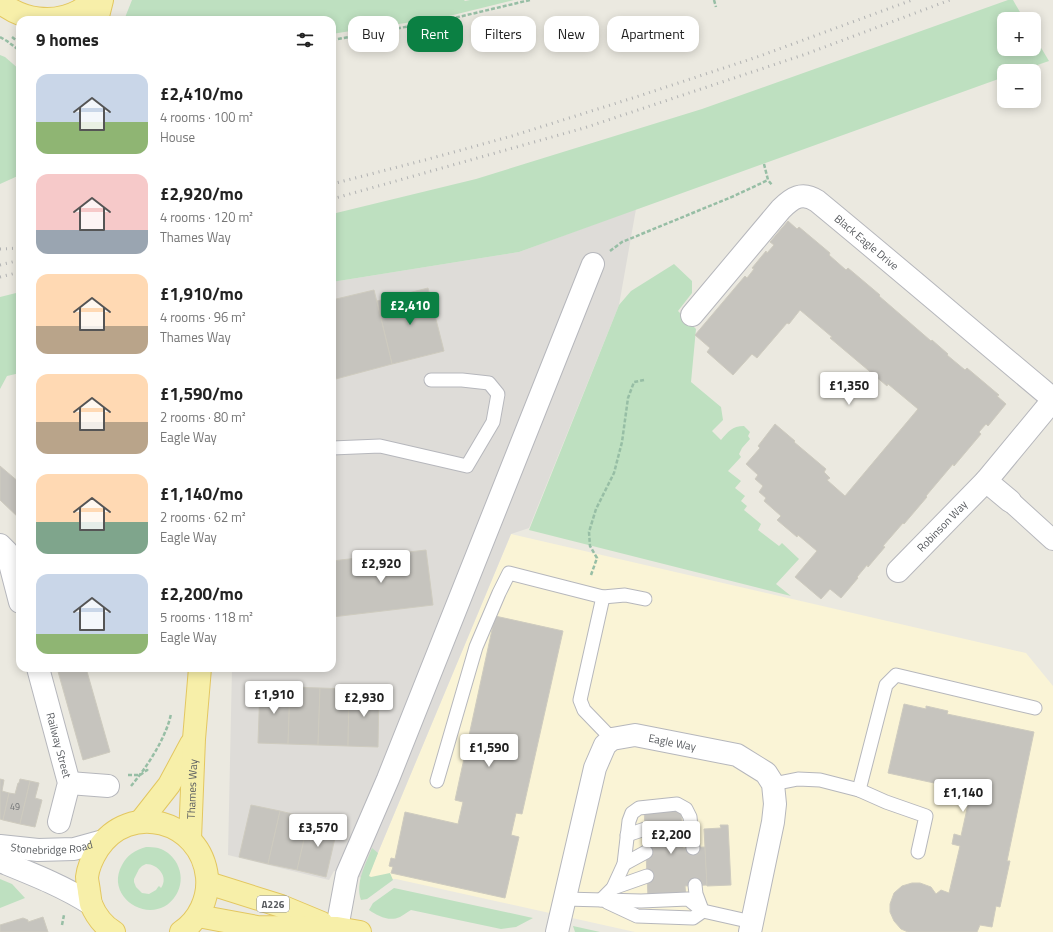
<!DOCTYPE html>
<html lang="en">
<head>
<meta charset="utf-8">
<style>
  :root { --surface:#fff; --page:#f2f2f2; --text:#222; --muted:#767676; --accent:#0b8043 }
  body { margin:0; font-family:"Titillium Web",sans-serif; background:var(--page); color:var(--text); height:100vh; display:flex; flex-direction:column; font-size:15px; white-space:nowrap }
  * { box-sizing:border-box; margin:0 }
  p { font-size:13px; color:var(--muted) }
  .icon { flex:none; width:22px; height:22px; fill:none; stroke:currentColor; stroke-width:2; stroke-linecap:round; stroke-linejoin:round }
  .map { position:relative; flex:1; overflow:hidden }
  .side { position:absolute; left:16px; top:16px; width:320px; height:656px; display:flex; flex-direction:column; background:var(--surface); border-radius:12px; box-shadow:0 2px 10px #0003 }
  .side>* { flex:none }
  .guide { position:absolute; left:348px; top:16px; width:380px; height:36px; display:flex; gap:8px }
  .controls { position:absolute; left:997px; top:12px; display:grid; gap:8px }
  .controls a { display:grid; place-items:center; width:44px; height:44px; border-radius:8px; background:var(--surface); box-shadow:0 2px 10px #0003; font-size:20px }
  .price { position:absolute; translate:-50% -34px; padding:0 9px; border-radius:4px; background:#fff; color:#222; font-size:13px; line-height:26px; filter:drop-shadow(0 1px 2px #0008) }
  .price::after { content:''; position:absolute; left:50%; top:24px; width:12px; height:9px; margin-left:-6px; background:inherit; clip-path:polygon(0 0,100% 0,50% 100%) }
  .price.on { background:var(--accent); color:#fff }
  ul { padding:0; list-style:none }
  li { display:flex; align-items:center; gap:12px; height:100px; padding:0 20px }
  li span { display:grid; place-items:center; flex:none; width:112px; height:80px; border-radius:12px; color:#555 }
  li>.icon { margin-inline-start:auto }
  span .icon { width:48px; height:48px; fill:#fffc; stroke-width:1 }
  li b { font-size:17px }
  h2 { display:flex; justify-content:space-between; align-items:center; height:48px; padding:0 20px; font-size:17px }
  .tag { padding:0 14px; border-radius:12px; background:var(--surface); box-shadow:0 2px 10px #0003; font-size:14px; line-height:36px }
  .tag.on { background:var(--accent); color:#fff }
  .map>svg:first-child { display:block }
</style>
</head>
<body>
<div class="map">
<svg width="1053" height="932" viewBox="0 0 1053 932">
  <rect width="100%" height="100%" fill="#ebe9e0"/>
  <polygon fill="#faf4d6" points="511,534 1026,653 1053,686 1053,932 635,932 396,879 367,879"/>
  <polygon fill="#dedcd8" points="636,209 619,305 529,528 511,534 367,879 334,871 329,880 228,855 232,668 332,668 332,282 519,252"/>
  <g fill="#bee0c0" fill-rule="evenodd">
    <polygon points="132,0 464,0 465,1 470,0 514,0 441,18 363,29 332,34 332,20 124,20"/>
    <polygon points="1008,0 1013,0 1024,19 1004,19 1004,49 1034,49 1034,36 1049,61 1020,71 1004,71 1004,77 519,252 332,282 332,214 476,179 702,109"/>
    <polygon points="0,55 5,57 20,70 20,175 0,184"/>
    <path d="M 674,264 L 692,281 L 692,293 L 678,311 L 696,329 L 691,382 L 721,407 L 723,420 L 712,431 L 721,440 C 728,432 732,426 744,426 L 750,432 L 748,436 L 750,439 L 742,448 L 739,454 L 741,457 L 728,471 L 741,481 L 735,488 L 745,496 L 741,501 L 747,506 L 744,510 L 761,524 L 758,530 L 779,546 L 782,543 L 799,559 L 776,584 L 791,596 L 529,530 L 619,305 L 631,291 Z"/>
    <polygon points="20,292 20,373 7,376 0,389 0,297"/>
    <path d="M 146,847 C 150,847 154,847 158,848 C 178,854 187,878 176,895 C 155,929 103,899 122,865 C 127,855 135,850 146,847 ZM 146,864 C 158,864 169,877 161,888 L 159,886 L 158,887 L 156,890 L 149,894 L 142,893 L 136,887 L 134,882 L 134,879 L 139,869 L 142,866 Z"/>
    <path d="M 372,848 L 378,853 L 369,876 L 371,877 L 390,873 L 393,880 L 367,899 L 361,900 C 355,882 366,864 372,848 Z"/>
    <polygon points="0,879 12,884 25,898 0,908"/>
    <path d="M 394,888 L 533,918 L 516,927 L 501,929 L 411,910 C 407,912 404,915 400,917 C 389,922 378,916 369,910 L 373,903 Z"/>
    <polygon points="573,926 600,932 575,932"/>
  </g>
  <g fill="#c6c4be" stroke="#cecbbf">
    <polygon points="788,221 797,229 799,227 830,253 829,255 846,270 848,268 880,295 879,296 931,341 932,340 948,354 947,355 965,370 967,368 999,395 997,396 1006,404 988,426 986,424 979,432 981,434 954,466 953,464 926,496 927,497 904,524 903,523 883,546 885,547 868,567 867,565 857,577 858,578 841,598 830,589 821,599 795,577 817,551 798,535 797,537 777,520 781,516 764,501 766,498 759,492 763,486 755,479 758,475 746,464 760,448 758,446 775,424 795,441 794,442 826,469 824,472 830,478 827,480 845,496 918,409 888,384 887,386 830,338 832,337 800,310 789,324 787,323 757,358 752,354 733,375 707,352 710,348 695,335 745,276 747,278 754,269 752,268 766,251 767,253 774,245 770,242"/>
    <polygon points="428,288 444,351 392,364 377,301"/>
    <polygon points="374,290 392,364 332,380 332,300"/>
    <polygon points="0,466 20,483 20,519 0,500"/>
    <polygon points="426,550 433,605 332,617 332,561"/>
    <polygon points="495,616 563,631 522,814 516,813 511,835 519,837 505,898 391,873 393,867 389,866 391,858 395,859 405,812 458,824 463,802 455,800"/>
    <polygon points="57,668 86,668 110,752 83,760"/>
    <polygon points="260,687 290,687 288,744 258,743"/>
    <polygon points="290,687 320,688 318,745 288,744"/>
    <polygon points="320,688 349,689 348,746 318,745"/>
    <polygon points="349,689 379,690 378,747 348,746"/>
    <polygon points="904,704 926,709 926,706 948,711 947,714 1034,732 1007,861 1010,861 1000,907 996,906 992,927 980,925 977,932 908,932 901,929 894,921 890,912 890,904 894,893 902,886 912,883 920,883 931,887 936,894 941,890 949,893 960,846 952,844 954,834 961,836 971,791 888,773"/>
    <polygon points="0,779 4,780 2,791 9,793 3,820 0,819"/>
    <polygon points="20,779 30,781 20,824 3,820 9,793 15,794 18,783 19,783"/>
    <polygon points="30,781 39,783 35,798 42,800 35,827 20,824"/>
    <polygon points="251,805 280,811 268,864 239,857"/>
    <polygon points="681,805 683,848 705,847 707,885 685,886 686,896 648,898 644,807"/>
    <polygon points="280,811 309,818 297,870 268,864"/>
    <polygon points="309,818 338,825 326,877 297,870"/>
    <polygon points="720,825 728,825 731,885 707,886 704,829 721,828"/>
    <polygon points="43,917 48,932 0,932 0,925 23,918 28,920 28,922"/>
  </g>
  <g fill="none" stroke-linecap="round" stroke-linejoin="round">
    <g stroke="#b6b7bc" stroke-width="15">
      <g id="service">
        <polyline points="332,448 380,446 467,466 493,422 498,394 489,383 462,380 431,380"/>
        <polyline points="603,597 625,595 645,599"/>
        <polyline points="437,781 476,647 499,593 509,573 603,597 580,700 584,710 612,739"/>
        <polyline points="773,784 798,779 820,780 859,790 886,802 926,816 918,852"/>
        <polyline points="859,790 886,685 896,675 1035,708"/>
        <polyline points="627,835 645,829"/>
        <polyline points="624,864 646,852"/>
        <polyline points="695,885 696,894 702,910"/>
        <polyline points="613,888 647,876"/>
        <polyline points="565,899 641,901 688,899 703,911 752,922"/>
        <polyline points="601,900 613,888 624,864 629,821 632,813 639,808 677,804 686,809 690,817 693,848"/>
        <polyline points="607,902 637,916 693,918 703,911"/>
      </g>
    </g>
    <g stroke="#b6b7bc" stroke-width="22">
      <polyline id="pedestrian" points="1010,501 1053,540"/>
    </g>
    <g stroke="#b6b7bc" stroke-width="24">
      <g id="minor">
        <path id="s1" d="M 692,315 L 781,209 C 792,198 802,191 817,201 C 896,266 974,333 1053,399"/>
        <polyline points="986,481 1010,501"/>
        <polyline points="0,545 7,552 20,602"/>
        <path id="s2" d="M 898,571 L 986,481 L 1053,400"/>
        <path id="s3" d="M 38,668 L 69,783 L 59,822"/>
        <polyline points="69,783 108,786"/>
        <polyline points="337,928 347,874 388,779 593,264"/>
        <path id="s4" d="M 557,932 L 595,768 L 605,745 L 612,739 L 635,735 L 737,755 L 766,773 L 773,784 L 775,804 L 773,822 L 750,932"/>
      </g>
    </g>
    <g stroke="#b4b6bc" stroke-width="24">
      <g id="secondary">
        <path id="s5" d="M 0,846 L 38,850 L 74,849 L 103,841"/>
        <path d="M 0,861 C 32,874 63,886 91,904"/>
      </g>
    </g>
    <g stroke="#e3c760" stroke-width="24">
      <g id="primary">
        <path d="M 0,2 C 22,20 53,25 79,11 C 84,8 89,4 94,0"/>
        <polyline points="97,20 102,0"/>
        <polyline points="140,822 169,785 191,744"/>
        <path id="s6" d="M 190,839 L 194,739 L 200,668"/>
        <polyline points="208,883 281,906 322,923"/>
        <polyline points="198,916 257,927 337,928 360,932"/>
        <path d="M 114,932 C 104,926 96,916 91,904 C 90,901 90,896 89,892 C 89,888 87,882 87,877 C 88,868 93,857 98,849 C 129,801 201,820 207,877 C 209,898 199,920 181,932"/>
      </g>
    </g>
    <g stroke="#97bea5" stroke-width="2.5" stroke-dasharray="4 2" stroke-linecap="butt">
      <polyline points="714,0 716,7"/>
      <polyline points="0,37 7,41 20,51"/>
      <polyline points="12,37 20,43"/>
      <polyline points="332,40 450,19 530,0"/>
      <polyline points="764,164 768,180 772,185"/>
      <polyline points="610,251 622,242 734,196 768,180"/>
      <polyline points="591,575 597,558 590,546 589,532 596,509 614,473 622,442 628,398 634,382 644,380"/>
      <polyline points="128,775 140,775 147,770 149,772"/>
      <path d="M 131,786 C 147,767 166,738 171,714"/>
      <polyline points="62,925 64,915"/>
    </g>
    <use href="#service" stroke="#fff" stroke-width="13"/>
    <use href="#pedestrian" stroke="#fff" stroke-width="20"/>
    <use href="#minor" stroke="#fff" stroke-width="22"/>
    <use href="#secondary" stroke="#fff" stroke-width="22"/>
    <use href="#primary" stroke="#f7efa9" stroke-width="22"/>
    <g stroke="#b1b2b2" stroke-width="3" stroke-dasharray="1 5" stroke-linecap="butt">
      <polyline points="332,184 425,160 512,136 639,96 760,56 912,0"/>
      <polyline points="332,199 584,128 806,54 950,0"/>
      <polyline points="0,249 20,248"/>
      <polyline points="0,265 20,260"/>
      <polyline points="0,277 20,272"/>
    </g>
  </g>
  <g text-anchor="middle" stroke-width="3.5" stroke-linejoin="round" paint-order="stroke">
    <g font-size="9" fill="#747678">
      <text x="15" y="810">49</text>
    </g>
    <rect fill="#fff" stroke="#8b8d90" stroke-width="1" x="257" y="896" width="32" height="16" rx="3"/>
    <g font-size="10" font-weight="bold" fill="#595c60">
      <text x="273" y="908">A226</text>
    </g>
    <g font-size="11" fill="#595c60" stroke="#fff">
      <text dy="4" stroke="none"><textPath href="#s1" startOffset="244">Black Eagle Drive</textPath></text>
      <text dy="4" stroke="none"><textPath href="#s2" startOffset="63">Robinson Way</textPath></text>
      <text dy="4" stroke="none"><textPath href="#s4" startOffset="264">Eagle Way</textPath></text>
      <text dy="4" stroke="none"><textPath href="#s3" startOffset="80">Railway Street</textPath></text>
      <text dy="4" stroke="none"><textPath href="#s6" startOffset="50">Thames Way</textPath></text>
      <text dy="4" stroke="none"><textPath href="#s5" startOffset="52">Stonebridge Road</textPath></text>
    </g>
  </g>
</svg>
<div class="controls">
<a>+</a>
<a>−</a>
</div>
<b class="price on" style="left:410px;top:326px">£2,410</b>
<b class="price" style="left:849px;top:406px">£1,350</b>
<b class="price" style="left:381px;top:584px">£2,920</b>
<b class="price" style="left:274px;top:715px">£1,910</b>
<b class="price" style="left:364px;top:718px">£2,930</b>
<b class="price" style="left:489px;top:768px">£1,590</b>
<b class="price" style="left:963px;top:813px">£1,140</b>
<b class="price" style="left:318px;top:848px">£3,570</b>
<b class="price" style="left:671px;top:855px">£2,200</b>
<div class="guide">
<a class="tag">Buy</a>
<a class="tag on">Rent</a>
<a class="tag">Filters</a>
<a class="tag">New</a>
<a class="tag">Apartment</a>
</div>
<section class="side">
<h2>9 homes<svg class="icon" aria-label="filters" viewBox="0 0 24 24"><path d="M4 7h16M4 17h16"/><circle cx="9" cy="7" r="2"/><circle cx="15" cy="17" r="2"/></svg></h2>
<ul>
<li><span style="background:linear-gradient(#c9d6e8 60%,#8fb573 0)"><svg class="icon" aria-label="home" viewBox="0 0 24 24"><path d="M3 11l9-7 9 7M6 9v11h12V9"/></svg></span><div><b>£2,410/mo</b><p>4 rooms · 100 m²</p><p>House</p></div></li>
<li><span style="background:linear-gradient(#f6c9c9 70%,#9aa5b1 0)"><svg class="icon" aria-label="home" viewBox="0 0 24 24"><path d="M3 11l9-7 9 7M6 9v11h12V9"/></svg></span><div><b>£2,920/mo</b><p>4 rooms · 120 m²</p><p>Thames Way</p></div></li>
<li><span style="background:linear-gradient(#ffd9b3 65%,#b9a48a 0)"><svg class="icon" aria-label="home" viewBox="0 0 24 24"><path d="M3 11l9-7 9 7M6 9v11h12V9"/></svg></span><div><b>£1,910/mo</b><p>4 rooms · 96 m²</p><p>Thames Way</p></div></li>
<li><span style="background:linear-gradient(#ffd9b3 60%,#b9a48a 0)"><svg class="icon" aria-label="home" viewBox="0 0 24 24"><path d="M3 11l9-7 9 7M6 9v11h12V9"/></svg></span><div><b>£1,590/mo</b><p>2 rooms · 80 m²</p><p>Eagle Way</p></div></li>
<li><span style="background:linear-gradient(#ffd9b3 60%,#7fa58c 0)"><svg class="icon" aria-label="home" viewBox="0 0 24 24"><path d="M3 11l9-7 9 7M6 9v11h12V9"/></svg></span><div><b>£1,140/mo</b><p>2 rooms · 62 m²</p><p>Eagle Way</p></div></li>
<li><span style="background:linear-gradient(#c9d6e8 75%,#8fb573 0)"><svg class="icon" aria-label="home" viewBox="0 0 24 24"><path d="M3 11l9-7 9 7M6 9v11h12V9"/></svg></span><div><b>£2,200/mo</b><p>5 rooms · 118 m²</p><p>Eagle Way</p></div></li>
</ul>
</section>
</div>
</body>
</html>
